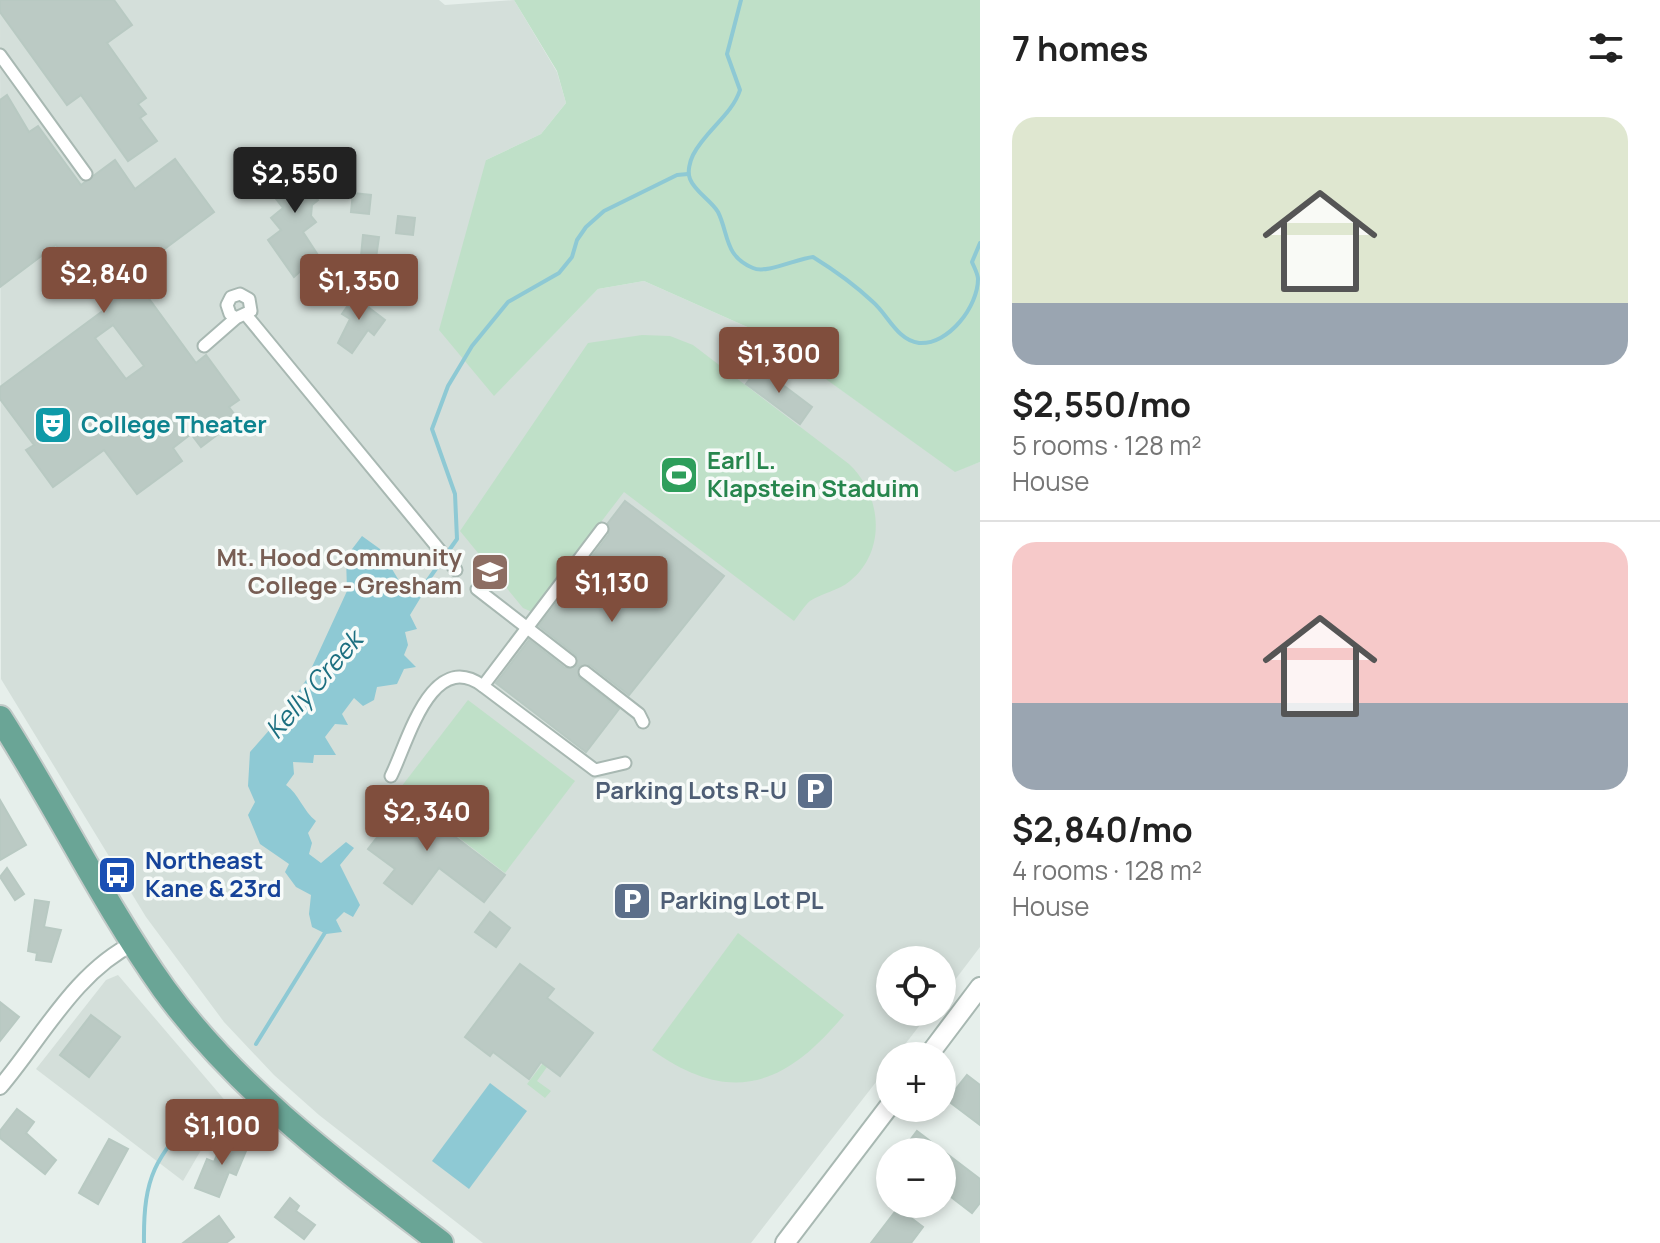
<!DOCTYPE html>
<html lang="en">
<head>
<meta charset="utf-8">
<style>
  :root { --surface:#fff; --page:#f2f2f2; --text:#222; --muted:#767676; --line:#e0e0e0; --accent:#804e3d }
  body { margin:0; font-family:Manrope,sans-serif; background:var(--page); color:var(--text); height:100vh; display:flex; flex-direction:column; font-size:30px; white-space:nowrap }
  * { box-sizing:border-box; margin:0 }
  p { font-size:26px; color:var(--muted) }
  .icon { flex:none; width:44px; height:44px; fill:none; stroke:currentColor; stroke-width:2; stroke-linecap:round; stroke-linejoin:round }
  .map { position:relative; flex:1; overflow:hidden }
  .details { display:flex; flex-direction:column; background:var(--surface); width:680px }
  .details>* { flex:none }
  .controls { position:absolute; left:876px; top:946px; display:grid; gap:16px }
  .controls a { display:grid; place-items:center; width:80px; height:80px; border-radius:50%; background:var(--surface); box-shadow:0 4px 12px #0003; font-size:40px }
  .price { position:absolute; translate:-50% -68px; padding:0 18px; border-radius:8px; background:var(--accent); color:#fff; font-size:26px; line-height:52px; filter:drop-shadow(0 2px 4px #0008) }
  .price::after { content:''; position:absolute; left:50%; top:48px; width:24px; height:18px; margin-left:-12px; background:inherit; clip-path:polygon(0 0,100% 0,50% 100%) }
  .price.on { background:#222; color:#fff }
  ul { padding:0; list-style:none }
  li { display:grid; align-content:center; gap:16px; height:424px; padding:0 32px }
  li+li { border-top:2px solid var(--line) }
  li span { display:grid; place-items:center; height:248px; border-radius:24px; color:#555 }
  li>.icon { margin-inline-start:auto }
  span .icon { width:144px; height:144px; fill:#fffc; stroke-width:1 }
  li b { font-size:34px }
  h2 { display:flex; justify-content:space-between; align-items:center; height:96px; padding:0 32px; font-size:34px }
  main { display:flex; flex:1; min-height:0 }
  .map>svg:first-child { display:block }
</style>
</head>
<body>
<main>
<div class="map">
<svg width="980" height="1243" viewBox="0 0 980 1243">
  <rect width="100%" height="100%" fill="#e6efeb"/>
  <g fill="#d4dfda">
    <polygon points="0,0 439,0 445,5 514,0 557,72 566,103 541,134 486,160 494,395 598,289 644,281 763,334 955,471 980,462 980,947 942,997 942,960 890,960 890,1012 930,1012 896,1056 890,1056 890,1064 751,1243 483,1243 319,1115 274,1075 224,1022 146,917 1,679"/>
    <polygon points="118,975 228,1104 183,1181 36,1069 106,980"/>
  </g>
  <g fill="#bfe0c8">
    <polygon points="514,0 980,0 980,462 955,472 763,334 644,281 598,289 494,396 439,330 486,160 541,134 566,103 557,71"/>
    <path d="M 642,335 L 670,336 L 693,345 L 849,464 C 882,495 887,551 850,581 C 838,591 822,593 810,601 C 804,606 799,615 794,621 L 624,492 L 532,612 L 523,608 L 460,531 L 588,343 Z"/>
    <polygon points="468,700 575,781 505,873 398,791"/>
    <path d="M 738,933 L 844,1015 C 786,1085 732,1107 652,1050 Z"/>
    <polygon points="543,1063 547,1067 537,1081 551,1091 545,1098 527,1084"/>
  </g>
  <g fill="#8ec9d4">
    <path d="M 362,536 L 380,549 L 407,594 L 416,593 L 421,597 L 410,615 L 417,629 L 405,632 L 408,645 L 404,655 L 416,667 L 404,669 L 397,684 L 377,687 L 374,700 L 363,706 L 354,698 L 342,714 L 348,725 L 335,724 L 325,737 L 336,755 L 314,755 L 313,763 L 293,762 L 294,774 L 286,785 C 299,794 303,811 316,821 L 308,833 L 312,843 L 309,854 L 321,863 L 346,842 L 354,848 L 340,865 L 360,905 L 353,917 L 344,912 L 336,920 L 342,932 L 326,934 L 312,927 L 309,914 L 311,895 L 296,887 L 285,872 L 289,864 L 260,844 L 248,815 L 255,802 L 248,786 L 250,752 L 286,711 L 306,680 L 347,591 L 346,557 Z"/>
    <polygon points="490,1083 527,1111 469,1189 432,1161"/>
  </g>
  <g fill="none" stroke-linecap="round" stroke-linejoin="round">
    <g stroke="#8ec9d4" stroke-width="4">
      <path d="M 741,0 L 727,54 L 740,90 C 732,115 705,131 693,155 C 690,161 687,172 690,179 C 695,192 711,200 718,212 C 729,234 724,256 753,268 C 766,274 796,259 813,257 C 834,270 855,285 873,302 C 888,315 897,340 919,343 C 949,345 978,306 978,279 C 978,274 974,267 972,262 L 980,243"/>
      <polyline points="416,597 457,539 455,494 432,429 448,386 472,346 508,302 559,273 572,257 577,240 586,227 604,211 677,175 688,174"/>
      <polyline points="256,1044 326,931"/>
      <path d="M 144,1243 C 143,1168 159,1156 206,1102"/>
    </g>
  </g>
  <g fill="#bbcac4" stroke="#b8c9c2" stroke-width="2" fill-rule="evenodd">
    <polygon points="0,0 114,0 132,25 107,43 146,98 138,104 146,114 140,118 157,141 128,161 81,95 67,105 0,12"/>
    <path d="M 7,95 L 29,132 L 38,126 L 81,185 L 115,160 L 135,189 L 175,159 L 214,212 L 131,274 L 196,363 L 206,355 L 239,400 L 229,407 L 238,419 L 201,447 L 191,434 L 173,448 L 182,461 L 137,494 L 104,450 L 53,487 L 26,450 L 34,445 L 0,399 L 0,387 L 104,310 L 56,245 L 0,287 L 0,100 ZM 113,325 L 144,366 L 126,379 L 95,338 Z"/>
    <polygon points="300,153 320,178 308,188 318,200 312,205 311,216 316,222 303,232 318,255 294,277 268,240 281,230 271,218 283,208 273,195 286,185 276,173"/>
    <polygon points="353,193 371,195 369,214 351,212"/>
    <polygon points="398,216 415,218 413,235 396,233"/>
    <polygon points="363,235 379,237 376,258 361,256"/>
    <polygon points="358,291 372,301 368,307 385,320 374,335 368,330 352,353 338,343 350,319 342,314"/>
    <polygon points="759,367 812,407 800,424 746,384"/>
    <polygon points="625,501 724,576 629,695 590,665 579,666 579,678 619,709 586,752 496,683 529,640 565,668 577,666 576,655 539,626 609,534 608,523"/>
    <polygon points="395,791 505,875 484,902 439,868 412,904 384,883 395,869 368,849 385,827 374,819"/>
    <polygon points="0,800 26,845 0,860"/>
    <polygon points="7,868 24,894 15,900 0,877"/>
    <polygon points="35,900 49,902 44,927 61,930 51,962 36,960 37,953 28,951"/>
    <polygon points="490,912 510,928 496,947 475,932"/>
    <polygon points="520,964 554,989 547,998 593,1033 560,1076 541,1062 529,1079 493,1052 490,1056 465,1037"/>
    <polygon points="0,1002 19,1017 0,1041"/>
    <polygon points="91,1015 120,1037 89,1077 60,1055"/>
    <polygon points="967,1075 980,1085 980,1125 947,1100"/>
    <polygon points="17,1109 34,1122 26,1133 56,1160 45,1174 0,1138 0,1131"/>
    <polygon points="917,1131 980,1179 980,1203 972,1213 942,1190 942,1152 901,1152"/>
    <polygon points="225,1136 248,1146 236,1175 229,1172 219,1197 195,1188 207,1159 214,1162"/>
    <polygon points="109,1139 128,1149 98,1204 79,1193"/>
    <polygon points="290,1198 299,1206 296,1211 315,1225 304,1239 275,1217"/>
    <polygon points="898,1208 923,1227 911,1243 871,1243"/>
    <polygon points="219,1216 234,1237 226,1243 183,1243"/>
  </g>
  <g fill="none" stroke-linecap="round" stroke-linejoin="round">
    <g stroke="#a8b8b2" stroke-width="15">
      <g id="pedestrian">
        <polyline points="0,55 86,174"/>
        <polyline points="247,316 456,570"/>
        <polyline points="204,346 236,318 251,311 249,299 240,294 231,297 227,305 230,314 236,318"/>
        <polyline points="602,529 483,686 595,770 625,763"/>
        <polyline points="477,589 570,661"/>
        <polyline points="585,672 639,714 643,722"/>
        <path d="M 391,776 C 408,742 431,648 483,686"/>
      </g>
    </g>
    <g stroke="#a8b8b2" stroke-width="18">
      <path id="minor" d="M 0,1087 C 41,1039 75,972 134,943"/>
    </g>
    <g stroke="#a8b8b2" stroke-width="22">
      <g id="tertiary">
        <polyline points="928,1056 980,987"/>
        <polyline points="785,1243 890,1105"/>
      </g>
    </g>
    <g stroke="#c2cac8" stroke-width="28">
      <path id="primary" d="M 0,718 C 57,807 103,903 164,989 C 239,1092 341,1166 441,1243"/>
    </g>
    <use href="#pedestrian" stroke="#fff" stroke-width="11"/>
    <use href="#minor" stroke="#fff" stroke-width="14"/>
    <use href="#tertiary" stroke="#fff" stroke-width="18"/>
    <use href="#primary" stroke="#6aa596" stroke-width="24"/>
  </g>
  <defs>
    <g id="theatre-square" transform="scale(2)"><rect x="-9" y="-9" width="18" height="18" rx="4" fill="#0f9aa8" stroke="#f7fbf9"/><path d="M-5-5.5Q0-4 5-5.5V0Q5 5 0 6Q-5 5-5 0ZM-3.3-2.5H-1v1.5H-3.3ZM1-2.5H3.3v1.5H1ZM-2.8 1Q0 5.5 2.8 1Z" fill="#fff"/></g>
    <g id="stadium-square" transform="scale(2)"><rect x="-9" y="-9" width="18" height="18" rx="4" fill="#2e9e5b" stroke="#f7fbf9"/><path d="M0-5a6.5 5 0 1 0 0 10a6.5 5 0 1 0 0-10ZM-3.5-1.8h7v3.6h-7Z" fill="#fff"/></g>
    <g id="university-square" transform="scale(2)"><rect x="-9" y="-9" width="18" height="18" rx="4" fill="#8d6e63" stroke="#f7fbf9"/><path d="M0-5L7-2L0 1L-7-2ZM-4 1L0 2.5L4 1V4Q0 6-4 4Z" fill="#fff"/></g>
    <g id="parking-square" transform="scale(2)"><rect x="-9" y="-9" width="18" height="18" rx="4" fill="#5c6f8a" stroke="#f7fbf9"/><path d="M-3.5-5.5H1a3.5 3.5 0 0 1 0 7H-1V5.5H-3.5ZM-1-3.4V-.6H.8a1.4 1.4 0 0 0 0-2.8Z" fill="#fff"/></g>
    <g id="bus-square" transform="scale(2)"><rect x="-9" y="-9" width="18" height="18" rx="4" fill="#1a4fb4" stroke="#f7fbf9"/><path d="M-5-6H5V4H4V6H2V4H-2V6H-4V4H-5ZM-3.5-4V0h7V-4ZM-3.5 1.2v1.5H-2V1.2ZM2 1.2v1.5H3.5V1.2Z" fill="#fff"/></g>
  </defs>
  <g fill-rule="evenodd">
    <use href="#theatre-square" x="53" y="425"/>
    <use href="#stadium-square" x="679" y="475"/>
    <use href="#university-square" x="490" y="572"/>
    <use href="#parking-square" x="815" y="791"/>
    <use href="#bus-square" x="117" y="875"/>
    <use href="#parking-square" x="632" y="901"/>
  </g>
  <g text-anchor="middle" stroke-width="7" stroke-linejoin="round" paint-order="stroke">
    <g font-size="24" font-weight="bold" fill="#0d838f" stroke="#f7fbf9" text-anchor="start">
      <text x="81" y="433">College Theater</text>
    </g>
    <g font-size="24" font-weight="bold" fill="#27864d" stroke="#f7fbf9" text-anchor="start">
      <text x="707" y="469">Earl L.<tspan x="707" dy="28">Klapstein Staduim</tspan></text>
    </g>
    <g font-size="24" font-weight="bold" fill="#785e54" stroke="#f7fbf9" text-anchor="end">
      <text x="462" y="566">Mt. Hood Community<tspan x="462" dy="28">College - Gresham</tspan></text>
    </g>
    <g font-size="24" font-weight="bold" fill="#4e5e75" stroke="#f7fbf9" text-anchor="end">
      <text x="787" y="799">Parking Lots R-U</text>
      <text x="660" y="909" text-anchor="start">Parking Lot PL</text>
    </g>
    <g font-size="24" font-weight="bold" fill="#164399" stroke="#f7fbf9" text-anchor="start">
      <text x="145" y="869">Northeast<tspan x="145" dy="28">Kane &amp; 23rd</tspan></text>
    </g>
    <g font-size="26" font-style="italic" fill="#1c6f80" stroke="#f7fbf9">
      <text transform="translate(314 685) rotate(-49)" y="9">Kelly Creek</text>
    </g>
  </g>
</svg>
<div class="controls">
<a><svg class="icon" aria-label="locate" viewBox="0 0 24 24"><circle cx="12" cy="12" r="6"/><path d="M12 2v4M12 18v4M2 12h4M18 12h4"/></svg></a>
<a>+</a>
<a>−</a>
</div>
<b class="price on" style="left:295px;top:215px">$2,550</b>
<b class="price" style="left:104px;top:315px">$2,840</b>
<b class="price" style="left:359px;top:322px">$1,350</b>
<b class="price" style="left:779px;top:395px">$1,300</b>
<b class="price" style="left:612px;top:624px">$1,130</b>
<b class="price" style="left:427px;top:853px">$2,340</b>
<b class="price" style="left:222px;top:1167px">$1,100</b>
</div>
<section class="details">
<h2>7 homes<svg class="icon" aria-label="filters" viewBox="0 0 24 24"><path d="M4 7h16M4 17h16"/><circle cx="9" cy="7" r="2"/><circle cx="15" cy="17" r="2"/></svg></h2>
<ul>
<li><span style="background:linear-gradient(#dfe7d0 75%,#9aa5b1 0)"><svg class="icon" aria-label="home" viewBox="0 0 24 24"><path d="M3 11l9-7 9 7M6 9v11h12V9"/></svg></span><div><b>$2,550/mo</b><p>5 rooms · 128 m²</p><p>House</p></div></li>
<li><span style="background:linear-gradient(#f6c9c9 65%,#9aa5b1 0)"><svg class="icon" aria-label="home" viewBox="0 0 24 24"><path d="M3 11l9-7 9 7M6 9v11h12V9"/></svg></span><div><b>$2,840/mo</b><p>4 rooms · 128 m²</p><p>House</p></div></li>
</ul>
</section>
</main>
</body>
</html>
